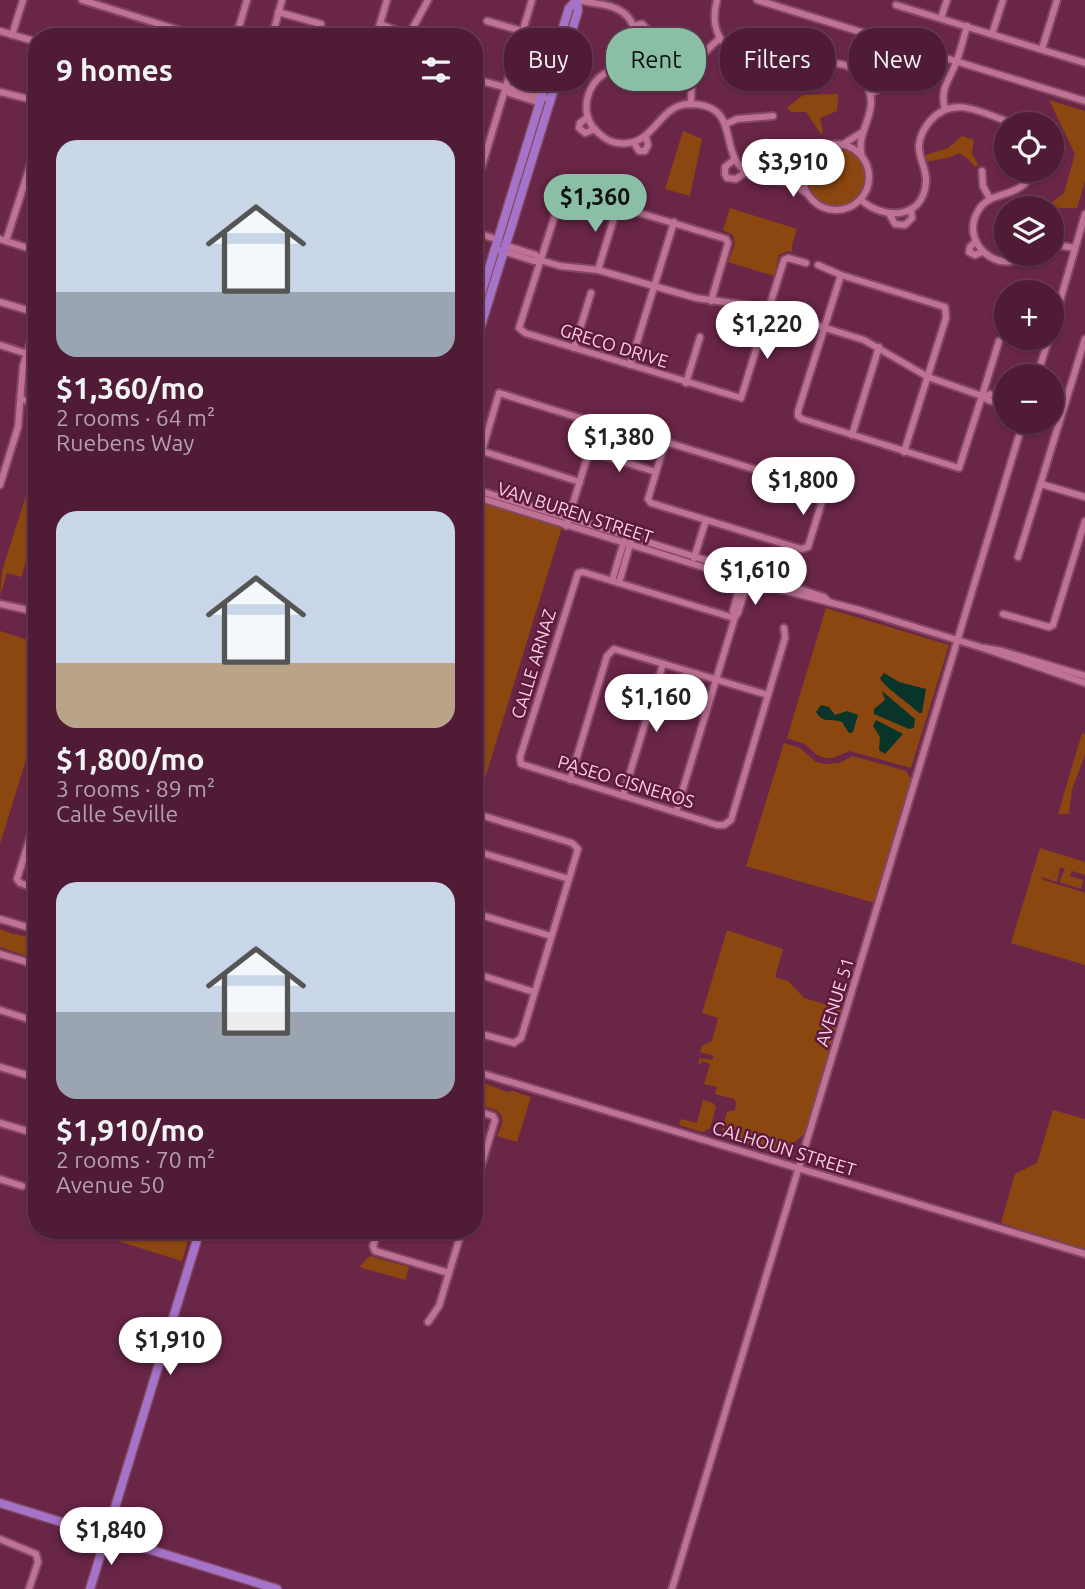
<!DOCTYPE html>
<html lang="en">
<head>
<meta charset="utf-8">
<style>
  :root { --surface:#501c35; --page:#56253d; --text:#f1f3f6; --muted:#b4a1ad; --line:#673a50; --accent:#8abfa5 }
  body { margin:0; font-family:Ubuntu,sans-serif; background:var(--page); color:var(--text); height:100vh; display:flex; flex-direction:column; font-size:26px; white-space:nowrap }
  * { box-sizing:border-box; margin:0 }
  p { font-size:23px; color:var(--muted) }
  .icon { flex:none; width:38px; height:38px; fill:none; stroke:currentColor; stroke-width:2; stroke-linecap:round; stroke-linejoin:round }
  .map { position:relative; flex:1; overflow:hidden }
  .side { position:absolute; left:28px; top:28px; width:455px; height:1211px; display:flex; flex-direction:column; background:var(--surface); border-radius:28px; box-shadow:0 2px 5px #0004,0 0 0 2px var(--line) }
  .side>* { flex:none }
  .guide { position:absolute; left:504px; top:28px; width:476px; height:63px; display:flex; gap:14px }
  .tools { position:absolute; left:994px; top:112px; display:grid; gap:14px }
  .tools a { display:grid; place-items:center; width:70px; height:70px; border-radius:50%; background:var(--surface); box-shadow:0 2px 5px #0004,0 0 0 2px var(--line); font-size:35px }
  .price { position:absolute; translate:-50% -60px; padding:0 16px; border-radius:24px; background:#fff; color:#222; font-size:23px; line-height:46px; filter:drop-shadow(0 2px 4px #0008) }
  .price::after { content:''; position:absolute; left:50%; top:42px; width:21px; height:16px; margin-left:-10px; background:inherit; clip-path:polygon(0 0,100% 0,50% 100%) }
  .price.on { background:var(--accent); color:#111 }
  ul { padding:0; list-style:none }
  li { display:grid; align-content:center; gap:14px; height:371px; padding:0 28px }
  li span { display:grid; place-items:center; height:217px; border-radius:21px; color:#555 }
  li>.icon { margin-inline-start:auto }
  span .icon { width:126px; height:126px; fill:#fffc; stroke-width:1 }
  li b { font-size:30px }
  h2 { display:flex; justify-content:space-between; align-items:center; height:84px; padding:0 28px; font-size:30px }
  .pill { padding:0 24px; border-radius:28px; background:var(--surface); box-shadow:0 2px 5px #0004,0 0 0 2px var(--line); font-size:24px; line-height:63px }
  .pill.on { background:var(--accent); color:#111 }
  .map>svg:first-child { display:block }
</style>
</head>
<body>
<div class="map">
<svg width="1085" height="1589" viewBox="0 0 1085 1589">
  <rect width="100%" height="100%" fill="#6a2647"/>
  <g fill="#8c4710">
    <polygon points="838,94 837,111 820,118 823,132 821,134 806,112 791,112 787,108 803,95"/>
    <polygon points="1049,100 1085,111 1085,181 1077,208 1044,208 1064,193 1075,154"/>
    <polygon points="683,131 702,139 690,196 665,189"/>
    <polygon points="962,136 974,140 972,153 978,165 975,167 968,159 959,153 951,157 926,162 925,155 948,148"/>
    <circle cx="835" cy="177" r="31"/>
    <polygon points="730,208 797,229 792,245 792,252 787,251 779,255 774,276 728,262 735,244 733,235 723,230"/>
    <polygon points="37,461 37,528 21,577 7,573 0,596 2,571"/>
    <polygon points="474,500 562,527 483,785 474,782"/>
    <polygon points="826,608 949,645 911,768 850,751 832,758 826,758 817,755 805,744 787,738"/>
    <polygon points="0,631 37,643 37,724 0,844"/>
    <polygon points="1082,733 1085,734 1085,755 1072,789 1069,814 1058,814"/>
    <polygon points="784,743 800,748 816,762 825,764 839,763 853,756 906,771 912,781 875,903 746,866"/>
    <polygon points="1040,848 1085,862 1085,875 1072,871 1070,876 1083,880 1081,889 1059,882 1065,869 1060,867 1057,882 1042,877 1041,879 1085,893 1085,965 1011,943"/>
    <polygon points="0,929 10,933 35,939 37,953 29,957 0,947"/>
    <polygon points="727,930 783,949 775,977 788,981 804,998 842,1009 805,1133 780,1155 723,1136 722,1130 727,1112 735,1110 736,1103 734,1099 715,1094 717,1087 704,1084 710,1064 702,1061 701,1064 698,1063 700,1058 712,1060 714,1056 700,1052 702,1046 712,1041 718,1018 702,1013"/>
    <path d="M 476,1080 L 507,1092 L 513,1091 L 531,1097 L 517,1142 L 497,1136 C 511,1109 495,1110 474,1104 Z"/>
    <polygon points="703,1100 713,1103 716,1107 710,1128 702,1132 679,1125 681,1119 697,1123"/>
    <polygon points="1053,1110 1085,1119 1085,1249 1001,1223 1015,1174 1037,1163"/>
    <polygon points="82,1230 191,1230 182,1261"/>
    <polygon points="370,1256 409,1267 405,1280 359,1267"/>
  </g>
  <g fill="#083429">
    <path d="M 884,673 L 899,682 L 926,689 L 922,713 L 919,713 C 910,704 884,687 880,678 Z"/>
    <polygon points="882,691 915,719 914,728 909,729 874,714 874,709 885,700"/>
    <path d="M 821,705 L 829,707 L 835,715 L 847,711 L 858,715 L 853,732 L 849,733 L 842,722 C 830,718 823,724 816,712 Z"/>
    <polygon points="876,720 903,734 885,754 879,750 880,737 873,726"/>
  </g>
  <g fill="none" stroke-linecap="round" stroke-linejoin="round">
    <g stroke="#834766" stroke-width="10">
      <g id="minor">
        <polyline points="82,0 201,37"/>
        <path d="M 579,0 C 591,4 604,3 615,8 C 637,17 642,44 627,61 C 621,68 612,69 604,74 C 587,85 581,109 592,126 C 598,134 608,142 618,143 C 655,148 657,105 689,104 C 737,104 722,143 738,164 C 754,184 766,177 786,182 C 793,184 799,188 805,192"/>
        <path d="M 717,0 C 713,15 713,28 722,41 C 743,69 757,57 785,58 C 794,58 802,62 811,63 C 832,63 851,60 864,80 C 884,111 854,129 862,157"/>
        <polyline points="757,0 1085,101"/>
        <polyline points="896,5 1085,63"/>
        <polyline points="278,12 321,24"/>
        <polyline points="941,18 947,0"/>
        <polyline points="487,21 522,31"/>
        <polyline points="380,24 410,36"/>
        <polyline points="634,26 642,24 647,29 644,37 636,41"/>
        <polyline points="0,31 37,42"/>
        <polyline points="992,34 1003,0"/>
        <polyline points="12,35 23,0"/>
        <polyline points="409,35 428,0"/>
        <polyline points="236,37 247,0"/>
        <polyline points="272,37 282,0"/>
        <polyline points="376,37 387,0"/>
        <polyline points="1042,49 1057,0"/>
        <polyline points="474,79 546,98"/>
        <polyline points="865,82 874,79 880,82 879,89 870,94"/>
        <polyline points="505,89 509,93 541,103"/>
        <polyline points="0,92 37,101"/>
        <path d="M 691,104 C 691,73 695,59 720,38"/>
        <path d="M 945,109 C 939,88 951,78 957,60 C 961,49 964,37 967,26"/>
        <polyline points="588,117 580,123 579,128 585,133 595,129"/>
        <polyline points="726,124 737,119 773,116"/>
        <polyline points="634,143 639,151 645,151 648,145 646,137"/>
        <circle cx="836" cy="177" r="33"/>
        <polyline points="842,145 861,133"/>
        <polyline points="735,159 725,167 725,174 727,178 736,179 746,172"/>
        <polyline points="982,171 983,186 990,199"/>
        <polyline points="474,172 480,170 482,166 532,0"/>
        <polyline points="781,180 804,167"/>
        <path d="M 861,200 C 884,220 923,220 926,182 C 927,169 918,158 919,145 C 920,136 924,128 930,121 C 954,93 986,115 1014,124"/>
        <polyline points="890,215 895,224 905,225 912,218 911,209"/>
        <polyline points="474,232 499,240"/>
        <polyline points="0,239 37,251"/>
        <polyline points="6,241 37,144"/>
        <polyline points="976,241 970,247 969,252 975,255 982,252"/>
        <polyline points="1052,244 1074,248"/>
        <polyline points="504,245 536,255 540,260"/>
        <polyline points="500,250 534,261 540,260 560,266 598,270 696,298 754,306 864,340 928,377 982,396 999,341"/>
        <path d="M 1028,254 C 999,277 959,243 978,211 C 991,188 1022,201 1033,170"/>
        <polyline points="818,265 841,275 945,307 946,318 904,452"/>
        <polyline points="598,270 618,205"/>
        <polyline points="841,275 798,411 798,416 802,419 959,468 982,396 988,400 1006,406"/>
        <polyline points="711,301 728,243 726,239 563,190 519,328 525,333 741,398 784,260 788,258 806,263"/>
        <polyline points="0,302 37,313"/>
        <polyline points="1052,329 1085,214"/>
        <polyline points="0,345 37,357"/>
        <polyline points="574,348 591,293"/>
        <polyline points="630,365 674,222"/>
        <polyline points="1037,376 1049,338"/>
        <polyline points="686,383 700,337"/>
        <polyline points="985,397 990,394 1006,399"/>
        <polyline points="21,399 37,404"/>
        <polyline points="852,435 879,347"/>
        <polygon points="669,443 822,490 824,495 808,547 801,549 651,503 648,499 664,446"/>
        <polyline points="589,451 656,472"/>
        <polyline points="1041,484 1085,497"/>
        <polyline points="0,485 18,427 23,366 37,322"/>
        <polyline points="474,489 787,585 824,597 828,601"/>
        <polyline points="474,496 748,581 863,611 983,648 1085,683"/>
        <polyline points="566,526 596,429 596,423 499,393 482,451 580,482"/>
        <polyline points="1018,557 1085,339"/>
        <polyline points="694,558 706,520"/>
        <polyline points="612,581 624,541"/>
        <polyline points="619,583 631,541"/>
        <polyline points="0,604 37,612"/>
        <polyline points="1003,614 1049,627 1053,625 1085,521"/>
        <polyline points="735,617 733,611 742,577"/>
        <polyline points="734,618 583,572 578,573 520,757 521,764 717,825 724,825 731,820 785,638 784,628"/>
        <polyline points="984,648 1002,651 1085,676"/>
        <polyline points="570,780 607,656 614,649 768,695"/>
        <polyline points="623,796 663,664"/>
        <polyline points="676,812 735,617 738,613 749,577"/>
        <polyline points="474,813 572,843 578,849 521,1038 514,1043 474,1032"/>
        <polyline points="37,816 17,879 20,883 37,889"/>
        <polyline points="479,852 569,879"/>
        <polyline points="474,913 551,936"/>
        <polyline points="0,919 37,930"/>
        <polyline points="0,954 37,965"/>
        <polyline points="474,973 534,992"/>
        <polyline points="0,1010 37,1022"/>
        <polyline points="0,1067 37,1078"/>
        <polyline points="474,1071 1085,1254"/>
        <polyline points="474,1110 493,1116 495,1120 474,1190"/>
        <polyline points="0,1123 37,1134"/>
        <polyline points="0,1179 22,1186"/>
        <polyline points="378,1230 373,1246 375,1251 449,1273"/>
        <polyline points="428,1322 439,1306 462,1230"/>
        <polyline points="0,1539 36,1554 38,1562 29,1589"/>
        <polyline points="672,1589 1023,422"/>
      </g>
    </g>
    <g stroke="#834766" stroke-width="11">
      <g id="major">
        <polyline points="474,317 569,8 577,0"/>
        <polyline points="474,348 578,11 577,0"/>
        <polyline points="0,1503 277,1589"/>
        <polyline points="90,1589 200,1230"/>
      </g>
    </g>
    <use href="#minor" stroke="#bf7294" stroke-width="6"/>
    <use href="#major" stroke="#a574c9" stroke-width="8"/>
  </g>
  <g text-anchor="middle" stroke-width="5" stroke-linejoin="round" paint-order="stroke">
    <g font-size="18" fill="#f9cfdf" stroke="#5e1a3d">
      <text transform="translate(614 346) rotate(17)" y="6">GRECO DRIVE</text>
      <text transform="translate(575 513) rotate(18)" y="6">VAN BUREN STREET</text>
      <text transform="translate(534 664) rotate(-73)" y="6">CALLE ARNAZ</text>
      <text transform="translate(626 782) rotate(17)" y="6">PASEO CISNEROS</text>
      <text transform="translate(835 1002) rotate(-73)" y="6">AVENUE 51</text>
      <text transform="translate(784 1149) rotate(17)" y="6">CALHOUN STREET</text>
    </g>
  </g>
</svg>
<div class="tools">
<a><svg class="icon" aria-label="locate" viewBox="0 0 24 24"><circle cx="12" cy="12" r="6"/><path d="M12 2v4M12 18v4M2 12h4M18 12h4"/></svg></a>
<a><svg class="icon" aria-label="layers" viewBox="0 0 24 24"><path d="M12 4l9 5-9 5-9-5zM3 14l9 5 9-5"/></svg></a>
<a>+</a>
<a>−</a>
</div>
<b class="price" style="left:793px;top:199px">$3,910</b>
<b class="price on" style="left:595px;top:234px">$1,360</b>
<b class="price" style="left:767px;top:361px">$1,220</b>
<b class="price" style="left:619px;top:474px">$1,380</b>
<b class="price" style="left:803px;top:517px">$1,800</b>
<b class="price" style="left:755px;top:607px">$1,610</b>
<b class="price" style="left:656px;top:734px">$1,160</b>
<b class="price" style="left:170px;top:1377px">$1,910</b>
<b class="price" style="left:111px;top:1567px">$1,840</b>
<div class="guide">
<a class="pill">Buy</a>
<a class="pill on">Rent</a>
<a class="pill">Filters</a>
<a class="pill">New</a>
</div>
<section class="side">
<h2>9 homes<svg class="icon" aria-label="filters" viewBox="0 0 24 24"><path d="M4 7h16M4 17h16"/><circle cx="9" cy="7" r="2"/><circle cx="15" cy="17" r="2"/></svg></h2>
<ul>
<li><span style="background:linear-gradient(#c9d6e8 70%,#9aa5b1 0)"><svg class="icon" aria-label="home" viewBox="0 0 24 24"><path d="M3 11l9-7 9 7M6 9v11h12V9"/></svg></span><div><b>$1,360/mo</b><p>2 rooms · 64 m²</p><p>Ruebens Way</p></div></li>
<li><span style="background:linear-gradient(#c9d6e8 70%,#b9a48a 0)"><svg class="icon" aria-label="home" viewBox="0 0 24 24"><path d="M3 11l9-7 9 7M6 9v11h12V9"/></svg></span><div><b>$1,800/mo</b><p>3 rooms · 89 m²</p><p>Calle Seville</p></div></li>
<li><span style="background:linear-gradient(#c9d6e8 60%,#9aa5b1 0)"><svg class="icon" aria-label="home" viewBox="0 0 24 24"><path d="M3 11l9-7 9 7M6 9v11h12V9"/></svg></span><div><b>$1,910/mo</b><p>2 rooms · 70 m²</p><p>Avenue 50</p></div></li>
</ul>
</section>
</div>
</body>
</html>
